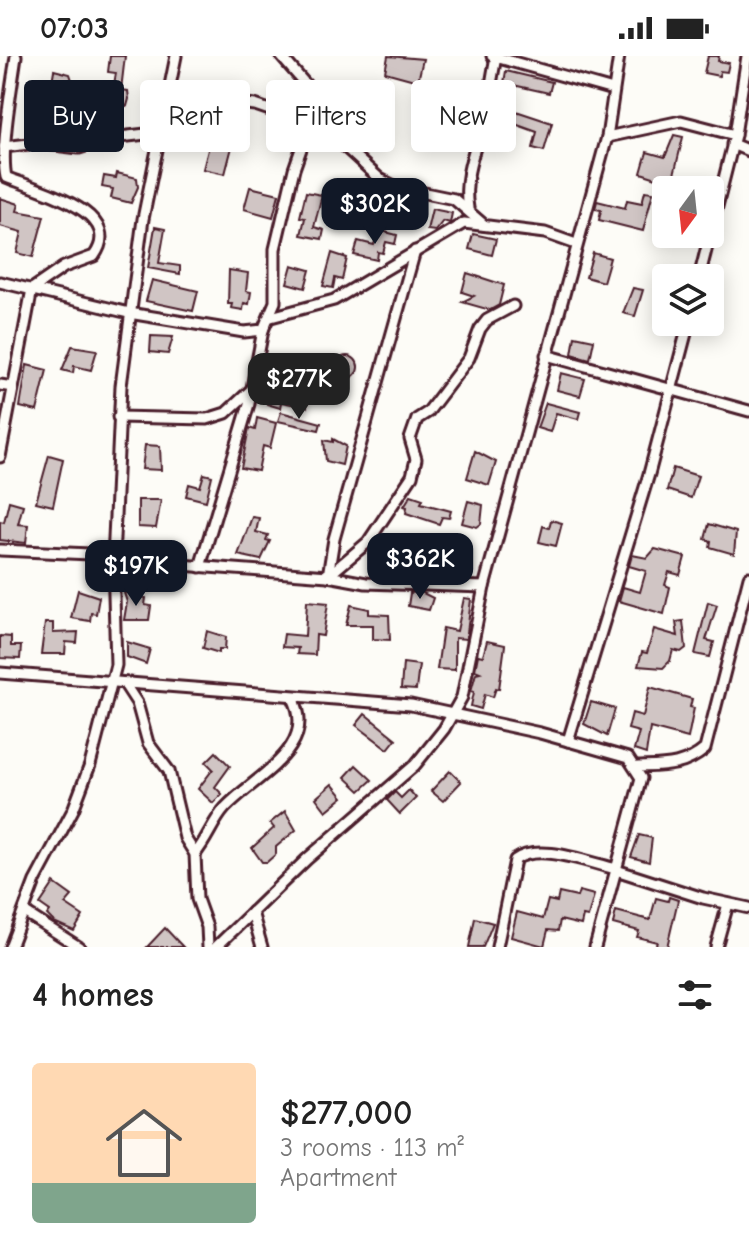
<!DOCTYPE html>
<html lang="en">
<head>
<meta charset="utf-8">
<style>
  :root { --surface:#fff; --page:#f6f6f6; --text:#222; --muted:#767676; --line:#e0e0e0; --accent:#111827 }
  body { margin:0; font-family:"Comic Neue",sans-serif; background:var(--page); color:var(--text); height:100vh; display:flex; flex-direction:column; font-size:30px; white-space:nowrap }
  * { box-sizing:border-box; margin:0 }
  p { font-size:26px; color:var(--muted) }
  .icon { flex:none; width:44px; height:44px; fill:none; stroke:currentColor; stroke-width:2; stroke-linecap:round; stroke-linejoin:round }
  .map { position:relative; height:891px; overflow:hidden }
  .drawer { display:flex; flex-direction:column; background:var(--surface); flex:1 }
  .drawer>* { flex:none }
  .guide { position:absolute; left:24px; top:24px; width:702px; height:72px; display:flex; gap:16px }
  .needle { width:52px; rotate:195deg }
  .fabs { position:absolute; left:652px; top:120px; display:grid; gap:16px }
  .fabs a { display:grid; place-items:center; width:72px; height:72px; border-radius:8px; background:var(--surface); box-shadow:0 4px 20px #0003; font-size:40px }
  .price { position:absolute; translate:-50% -68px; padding:0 18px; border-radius:16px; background:var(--accent); color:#fff; font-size:26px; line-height:52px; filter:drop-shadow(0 2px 4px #0008) }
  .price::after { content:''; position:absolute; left:50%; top:48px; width:24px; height:18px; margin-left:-12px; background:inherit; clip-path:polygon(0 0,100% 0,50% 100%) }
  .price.selected { background:#222; color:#fff }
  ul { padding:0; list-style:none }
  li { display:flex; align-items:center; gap:24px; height:200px; padding:0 32px }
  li+li { border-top:2px solid var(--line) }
  li span { display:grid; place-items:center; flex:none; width:224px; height:160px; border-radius:8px; color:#555 }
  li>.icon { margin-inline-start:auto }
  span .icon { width:96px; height:96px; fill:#fffc; stroke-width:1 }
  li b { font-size:34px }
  h2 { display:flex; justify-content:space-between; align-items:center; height:96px; padding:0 32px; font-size:34px }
  .pill { padding:0 28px; border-radius:8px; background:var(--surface); box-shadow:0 4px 20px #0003; font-size:28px; line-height:72px }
  .pill.selected { background:var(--accent); color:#fff }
  .status { display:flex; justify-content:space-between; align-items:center; height:56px; padding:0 40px; background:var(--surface); direction:ltr }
  .status svg { height:22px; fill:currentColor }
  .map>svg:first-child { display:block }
</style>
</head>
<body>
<div class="status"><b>07:03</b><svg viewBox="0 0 49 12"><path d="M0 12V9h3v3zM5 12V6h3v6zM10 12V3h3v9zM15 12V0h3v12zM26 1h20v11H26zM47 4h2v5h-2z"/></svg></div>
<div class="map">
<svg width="749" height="891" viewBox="0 0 749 891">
  <rect width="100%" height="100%" fill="#fdfcf7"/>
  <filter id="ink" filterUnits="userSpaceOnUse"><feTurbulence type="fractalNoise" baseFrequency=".0125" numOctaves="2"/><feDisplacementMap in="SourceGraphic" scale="16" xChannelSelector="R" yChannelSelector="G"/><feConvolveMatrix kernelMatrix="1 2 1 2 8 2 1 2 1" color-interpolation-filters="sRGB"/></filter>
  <g filter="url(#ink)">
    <g fill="#d0c5c4" stroke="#4a1f2b" stroke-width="2">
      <polygon points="110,0 125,0 121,34 128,35 129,43 127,50 117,48 116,55 102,52 108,39 112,40 116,17 108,16"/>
      <polygon points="388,0 423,3 418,25 385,16"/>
      <polygon points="708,0 719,0 718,5 729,7 727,16 720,15 719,20 704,17"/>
      <polygon points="54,14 70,18 72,24 66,41 50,38"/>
      <polygon points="506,15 552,26 549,37 504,27"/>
      <polygon points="513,54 552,67 544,95 533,92 537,76 509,66"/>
      <polygon points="79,55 90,56 85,82 78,84 72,84"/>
      <polygon points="674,79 683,81 672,127 641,117 647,96 665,101"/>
      <polygon points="210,86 232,91 225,118 203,113"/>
      <polygon points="117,117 137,122 138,131 131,147 111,142 113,133 102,131 104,120 116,122"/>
      <polygon points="250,131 279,138 273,161 244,153"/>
      <polygon points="645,135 653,136 643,175 599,164 601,154 595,153 597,145 625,152 627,144 642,147"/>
      <polygon points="306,136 322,139 314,171 324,174 322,183 301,179 305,162 300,161"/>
      <polygon points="0,142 19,148 17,155 44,160 33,201 17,197 22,176 0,170"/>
      <polygon points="432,153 452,157 450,167 443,165 435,175 427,174"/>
      <polygon points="155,171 165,173 159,207 180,210 180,218 148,212"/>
      <polygon points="378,174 397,179 395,188 386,186 383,197 378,196 377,204 354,199 358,185 374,189"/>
      <polygon points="473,178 496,183 492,199 469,193"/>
      <polygon points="332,197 347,202 342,224 335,222 333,232 323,230"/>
      <polygon points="593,197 610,202 603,226 586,221"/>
      <polygon points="292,209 310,214 305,232 287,227"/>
      <polygon points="229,214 248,217 246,235 251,236 249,248 244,247 243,254 231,252 232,248 228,248"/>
      <polygon points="467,217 504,229 499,249 490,254 462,246 474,240 462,236"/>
      <polygon points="152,224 198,235 193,255 146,245"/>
      <polygon points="633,232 643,234 635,260 623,257"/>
      <polygon points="151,280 173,281 168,298 150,296"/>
      <polygon points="575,280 594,284 590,303 572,298"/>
      <polygon points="72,290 97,294 91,314 74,310 73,317 62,314"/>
      <circle cx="347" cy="311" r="11"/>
      <polygon points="265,303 277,306 275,313 292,317 292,328 310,332 307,351 281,346 280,352 267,348 270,336 259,334"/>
      <polygon points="27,309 47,314 37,355 20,351"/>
      <polygon points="561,317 585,323 580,340 557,334"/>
      <polygon points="546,347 580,356 578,363 556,357 550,376 537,372"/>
      <polygon points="281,356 321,367 319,374 278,365"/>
      <polygon points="257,362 276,367 270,392 263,390 258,415 241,412 249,372 255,374"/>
      <polygon points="333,383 346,390 342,409 326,405 324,384 333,386"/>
      <polygon points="145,389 160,390 161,414 142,413"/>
      <polygon points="475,395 496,406 489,429 467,422"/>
      <polygon points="49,399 63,403 53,450 36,446"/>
      <polygon points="673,412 698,420 691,442 667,434"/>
      <polygon points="204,418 212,420 206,445 186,440 189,428 200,431"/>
      <polygon points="411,439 423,443 421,447 451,455 449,462 442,461 439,468 406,457 407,451 404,450"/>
      <polygon points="138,444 161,444 156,472 138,471"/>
      <polygon points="9,445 23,449 18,468 28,469 26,487 0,484 0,465 4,466"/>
      <polygon points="468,445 483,449 481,468 477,471 462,467"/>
      <polygon points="252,461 259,462 256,476 268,479 266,484 270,485 261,504 238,499"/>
      <polygon points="551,464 562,467 556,490 539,486 543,470 549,472"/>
      <polygon points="709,468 736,476 734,498 710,491 711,485 705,483"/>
      <polygon points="655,493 685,501 680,519 669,516 665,529 670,531 664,558 619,545 623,531 640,536 646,515 629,510 632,499 647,502"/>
      <polygon points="78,534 99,541 96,558 91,557 90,565 71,562"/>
      <polygon points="133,536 133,540 146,542 145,549 151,550 149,564 124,564 127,546 124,537"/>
      <polygon points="410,537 421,536 433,542 429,554 408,550"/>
      <polygon points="464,542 471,543 467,577 466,583 455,582 455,614 437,613 443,572 457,575"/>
      <polygon points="307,545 328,547 323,580 316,579 315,599 297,598 298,592 282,591 284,578 305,580"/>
      <polygon points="708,546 717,549 706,584 714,586 710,601 695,598"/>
      <polygon points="351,549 369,553 369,558 389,559 390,584 373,583 373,569 346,569"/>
      <polygon points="683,565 686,592 681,596 673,594 670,605 663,612 638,610 642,596 647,597 654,573 678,580 676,566"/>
      <polygon points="45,567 53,567 53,577 78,576 77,587 66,586 65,598 41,598"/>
      <polygon points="207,575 226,581 225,593 219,593 219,597 203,592"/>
      <polygon points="0,580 11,581 11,590 21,590 20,603 0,602"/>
      <polygon points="487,585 505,589 499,633 496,632 493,641 485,638 481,653 471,650 474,636 471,635 476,617 480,616 475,614 478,599 483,600"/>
      <polygon points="127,586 150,593 146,608 127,601"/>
      <polygon points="403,607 419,609 416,634 401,633"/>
      <polygon points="650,631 692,643 690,651 694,652 688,682 650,672 646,698 634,694 639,676 628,673 632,657 643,660"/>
      <polygon points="591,646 615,653 607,680 584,668"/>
      <polygon points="365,658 396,683 388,693 356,669"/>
      <polygon points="216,696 230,710 215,731 222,738 213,747 198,733 213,713 206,706"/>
      <polygon points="356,709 372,724 360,735 345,721"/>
      <polygon points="450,715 461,726 443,745 431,735"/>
      <polygon points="332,728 343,741 326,755 316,742"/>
      <polygon points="409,734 416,742 400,758 387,744 395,736 401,742"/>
      <polygon points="285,755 296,774 276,791 276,798 267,806 262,806 252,792 274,772 270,767"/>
      <polygon points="639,779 652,782 649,806 631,801"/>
      <polygon points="54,827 72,840 65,848 83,860 74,875 54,866 47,859 50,855 40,848"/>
      <polygon points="579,835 594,839 588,861 583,860 581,869 560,864 558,875 548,874 544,890 511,881 517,856 543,863 548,844 557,846 559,837 577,841"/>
      <polygon points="669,841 678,844 667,891 655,891 657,886 637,881 639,875 613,868 616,855 650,864 656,842 668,845"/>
      <polygon points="475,862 493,867 483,891 469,891"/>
      <polygon points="165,872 183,891 147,891"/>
    </g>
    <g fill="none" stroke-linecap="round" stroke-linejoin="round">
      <g stroke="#4a1f2b" stroke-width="15">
        <g id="street">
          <polyline points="281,0 307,30 322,70 380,123 396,131 454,143 484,169"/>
          <polyline points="492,0 613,34"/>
          <polyline points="164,70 238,47 255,49 310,68"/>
          <polyline points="607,81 681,65 735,79"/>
          <polyline points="732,88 749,95"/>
          <polyline points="4,91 37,87 79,92 111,82 163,76"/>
          <path d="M 468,152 C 462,120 477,89 485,58 C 490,39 492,20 496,1"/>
          <polyline points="415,195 334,483 328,520 366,527 484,531"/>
          <polyline points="699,222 735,79 747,0"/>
          <polyline points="0,226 129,257 244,276 263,274 275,246 275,193 294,113 316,50"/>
          <polyline points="271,261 334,244 464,167 545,177 576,188"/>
          <polyline points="546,299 749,355"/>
          <polyline points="0,329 13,331"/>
          <polyline points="118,361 207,363 226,357 252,333"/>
          <path d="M 0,401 L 32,233 L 64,211 L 94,200 C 127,155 33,133 6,121 C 0,94 12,30 16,0"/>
          <polyline points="0,494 113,499"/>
          <polyline points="113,504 328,520 368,486 412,420 416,403 410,383 417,363 428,356 469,302 480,273 487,264 513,250"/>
          <polyline points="200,511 249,348 263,274"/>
          <polyline points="0,617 411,649 540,677 628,702 641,722 595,891"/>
          <polyline points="124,627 137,647 148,687 169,715 185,782 195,798 197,843 207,871 208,891"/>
          <polyline points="568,685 649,418 689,266"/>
          <path d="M 638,711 C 664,710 684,711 705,693 L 749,521"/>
          <path d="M 195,798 C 207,784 213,765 225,752 C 255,720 319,692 293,642"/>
          <polyline points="616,814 703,842 749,852"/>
          <polyline points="24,856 79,891"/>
          <polyline points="252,856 262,891"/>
          <polyline points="10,891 35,825 73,754 90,709 116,609 113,504 121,330 143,163 176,0"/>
          <polyline points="216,891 307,803 415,709 444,673 462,641 484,531 607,81 619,0"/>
          <path d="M 497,891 L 515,804 C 538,786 589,807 617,813"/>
          <polyline points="716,891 728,848"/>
        </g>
      </g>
      <use href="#street" stroke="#fdfcf7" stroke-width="9"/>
    </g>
  </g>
</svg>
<div class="fabs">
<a><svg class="needle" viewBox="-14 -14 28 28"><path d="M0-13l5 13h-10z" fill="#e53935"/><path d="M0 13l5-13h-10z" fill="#767676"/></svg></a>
<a><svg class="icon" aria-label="layers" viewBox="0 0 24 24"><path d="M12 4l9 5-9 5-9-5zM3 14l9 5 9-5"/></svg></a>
</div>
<b class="price" style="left:375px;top:190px">$302K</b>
<b class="price selected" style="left:299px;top:365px">$277K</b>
<b class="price" style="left:420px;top:545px">$362K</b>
<b class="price" style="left:136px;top:552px">$197K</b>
<div class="guide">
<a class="pill selected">Buy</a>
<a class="pill">Rent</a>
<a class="pill">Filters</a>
<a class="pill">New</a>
</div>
</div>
<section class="drawer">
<h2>4 homes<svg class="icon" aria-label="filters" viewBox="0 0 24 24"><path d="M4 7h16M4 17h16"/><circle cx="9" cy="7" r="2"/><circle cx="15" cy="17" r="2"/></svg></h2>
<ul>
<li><span style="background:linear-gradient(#ffd9b3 75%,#7fa58c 0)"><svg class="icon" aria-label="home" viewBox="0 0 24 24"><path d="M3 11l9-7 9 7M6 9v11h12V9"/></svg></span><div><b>$277,000</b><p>3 rooms · 113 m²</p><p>Apartment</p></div></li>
</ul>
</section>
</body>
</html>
